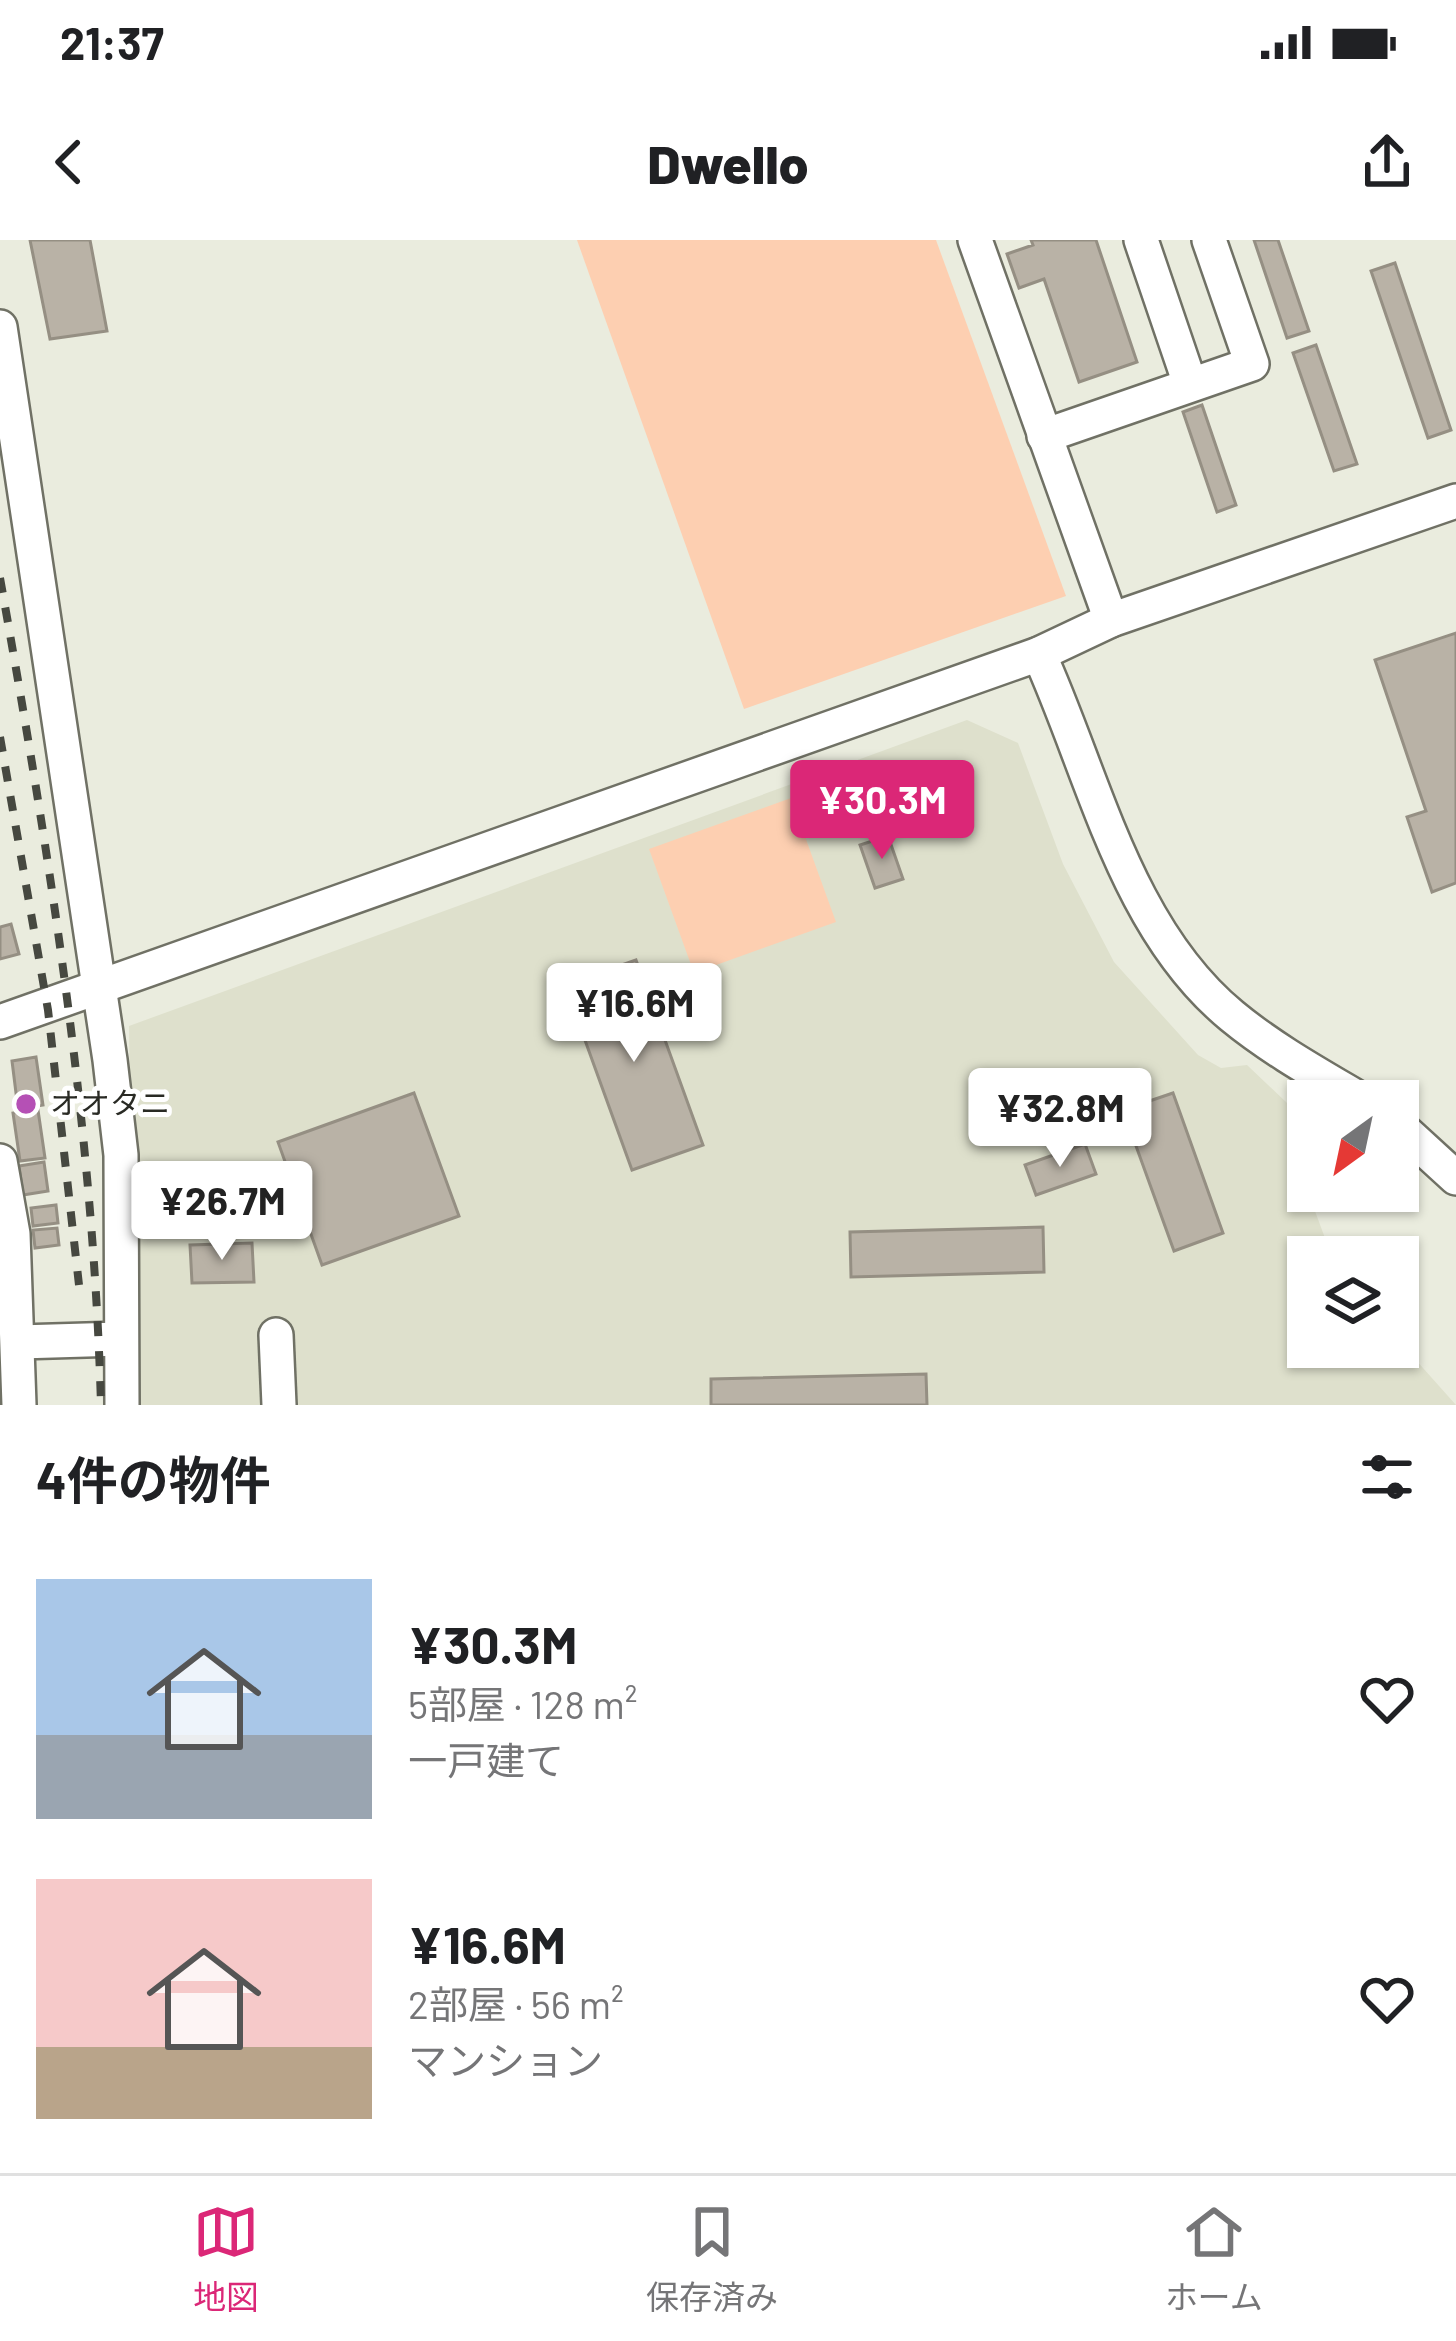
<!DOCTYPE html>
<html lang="ja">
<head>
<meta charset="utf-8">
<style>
  :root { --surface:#fff; --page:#f6f6f6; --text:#202124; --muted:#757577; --line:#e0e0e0; --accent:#db2777 }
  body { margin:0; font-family:Barlow,"Noto Sans JP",sans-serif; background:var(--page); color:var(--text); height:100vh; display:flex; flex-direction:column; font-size:45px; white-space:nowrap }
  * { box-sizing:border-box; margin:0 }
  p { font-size:39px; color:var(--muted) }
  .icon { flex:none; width:66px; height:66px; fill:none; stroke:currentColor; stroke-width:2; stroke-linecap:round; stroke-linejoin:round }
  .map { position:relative; height:1165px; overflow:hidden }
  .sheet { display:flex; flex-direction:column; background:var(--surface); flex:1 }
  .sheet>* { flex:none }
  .needle { width:78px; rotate:213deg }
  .buttons { position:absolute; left:1287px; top:840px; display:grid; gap:24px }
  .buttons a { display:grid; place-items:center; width:132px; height:132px; border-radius:0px; background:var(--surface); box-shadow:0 3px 9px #0004; font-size:60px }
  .price { position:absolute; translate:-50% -102px; padding:0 27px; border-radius:12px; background:#fff; color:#222; font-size:39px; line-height:78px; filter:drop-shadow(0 3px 6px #0008) }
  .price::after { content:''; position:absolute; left:50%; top:72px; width:36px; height:27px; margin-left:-18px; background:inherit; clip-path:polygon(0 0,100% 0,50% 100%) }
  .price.current { background:var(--accent); color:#fff }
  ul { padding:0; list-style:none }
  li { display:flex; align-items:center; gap:36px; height:300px; padding:0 36px }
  li span { display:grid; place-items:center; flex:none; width:336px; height:240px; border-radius:0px; color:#555 }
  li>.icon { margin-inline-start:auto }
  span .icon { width:144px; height:144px; fill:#fffc; stroke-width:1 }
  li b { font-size:51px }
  h2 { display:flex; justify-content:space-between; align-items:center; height:144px; padding:0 36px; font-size:51px }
  .status { display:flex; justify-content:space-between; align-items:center; height:84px; padding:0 60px; background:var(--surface); direction:ltr }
  .status svg { height:33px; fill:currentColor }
  header { display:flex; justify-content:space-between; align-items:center; height:156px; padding:0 36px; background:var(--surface); font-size:54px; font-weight:800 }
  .tabs { display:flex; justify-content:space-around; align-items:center; height:168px; border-top:3px solid var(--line); background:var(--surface); font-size:33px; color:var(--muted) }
  .tabs a { display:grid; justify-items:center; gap:6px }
  .tabs .current { color:var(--accent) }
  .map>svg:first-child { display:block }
</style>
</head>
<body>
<div class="status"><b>21:37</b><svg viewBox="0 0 49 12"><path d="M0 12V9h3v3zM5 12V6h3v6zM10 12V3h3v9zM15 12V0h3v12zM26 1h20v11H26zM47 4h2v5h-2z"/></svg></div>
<header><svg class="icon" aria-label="back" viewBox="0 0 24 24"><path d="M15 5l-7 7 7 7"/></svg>Dwello<svg class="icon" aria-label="share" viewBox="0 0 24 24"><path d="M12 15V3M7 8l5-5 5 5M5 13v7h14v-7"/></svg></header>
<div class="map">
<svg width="1456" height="1165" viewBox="0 0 1456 1165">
  <rect width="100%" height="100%" fill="#eaecde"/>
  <polygon fill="#dee0cc" points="967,480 1018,503 1063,624 1114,722 1198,815 1221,828 1247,825 1308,883 1308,951 1325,951 1312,963 1332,1017 1308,1017 1308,1107 1398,1107 1398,1100 1456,1165 134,1165 129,786"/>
  <g fill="#fdcfb1">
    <polygon points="577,0 936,0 1066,356 744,469"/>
    <polygon points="791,558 836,682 694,733 649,609"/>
  </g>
  <g fill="#b9b2a6" stroke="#958f83" stroke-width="3">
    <polygon points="30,0 90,0 107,91 50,99"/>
    <polygon points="1031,0 1096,0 1137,122 1079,142 1044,39 1019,48 1007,14 1033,5"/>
    <polygon points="1254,0 1278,0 1309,91 1287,98"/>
    <polygon points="1395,23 1451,190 1428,198 1371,31"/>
    <polygon points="1316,105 1357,224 1334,231 1293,113"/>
    <polygon points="1202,165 1236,265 1217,272 1183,172"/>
    <polygon points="1456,393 1456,643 1432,652 1407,577 1426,571 1375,420"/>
    <polygon points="888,596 903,639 875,648 860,605"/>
    <polygon points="11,684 19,714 0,719 0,687"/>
    <polygon points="636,720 703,905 632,930 565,745"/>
    <polygon points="36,817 43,865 18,869 12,821"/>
    <polygon points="414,853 459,976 322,1025 278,902"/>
    <polygon points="1173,853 1223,993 1174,1011 1123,870"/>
    <polygon points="38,870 45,918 20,921 13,873"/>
    <polygon points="1085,904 1096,934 1036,955 1025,925"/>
    <polygon points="44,922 48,951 23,955 19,926"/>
    <polygon points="56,965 58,983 33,986 31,968"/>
    <polygon points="1043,987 1044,1032 851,1037 850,992"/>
    <polygon points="57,988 59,1005 35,1008 33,990"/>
    <polygon points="252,1003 254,1042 192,1043 190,1005"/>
    <polygon points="926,1134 927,1165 711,1165 711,1139"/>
  </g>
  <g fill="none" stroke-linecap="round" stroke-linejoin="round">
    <g stroke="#707165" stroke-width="38">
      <g id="minor">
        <polyline points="975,0 1111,380"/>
        <polyline points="1141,0 1190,144"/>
        <polyline points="0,87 110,820 121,915 122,1165"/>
        <polyline points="1044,196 1252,124 1209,0"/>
        <path d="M 1039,414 C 1094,535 1125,688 1232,776 C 1272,809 1319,835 1363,861"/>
        <polyline points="0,782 1039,414 1111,380 1456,261"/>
        <polyline points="1398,885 1456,938"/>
        <polyline points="0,921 13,994 19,1165"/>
        <polyline points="276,1095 279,1165"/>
        <polyline points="19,1102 120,1099"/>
      </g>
    </g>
    <use href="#minor" stroke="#fff" stroke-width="33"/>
    <g stroke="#464840" stroke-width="8" stroke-dasharray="15 15" stroke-linecap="butt">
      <path d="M 0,338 C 49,612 93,886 101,1165"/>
      <polyline points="0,497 48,770 79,1045"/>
    </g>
  </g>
  <circle fill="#b550b5" stroke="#fff" stroke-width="4.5" cx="26" cy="864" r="12"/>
  <g text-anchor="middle" stroke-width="10" stroke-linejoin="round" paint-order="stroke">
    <g font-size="30" fill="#292a24" stroke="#fff" text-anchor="start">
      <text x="50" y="874">オオタニ</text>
    </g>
  </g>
</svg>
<div class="buttons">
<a><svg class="needle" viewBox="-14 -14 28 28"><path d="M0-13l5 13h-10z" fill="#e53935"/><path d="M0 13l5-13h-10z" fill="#757577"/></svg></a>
<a><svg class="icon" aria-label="layers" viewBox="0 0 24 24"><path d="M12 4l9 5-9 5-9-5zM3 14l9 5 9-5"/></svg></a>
</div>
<b class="price current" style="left:882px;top:622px">¥30.3M</b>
<b class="price" style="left:634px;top:825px">¥16.6M</b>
<b class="price" style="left:1060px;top:930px">¥32.8M</b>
<b class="price" style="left:222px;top:1023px">¥26.7M</b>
</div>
<section class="sheet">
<h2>4件の物件<svg class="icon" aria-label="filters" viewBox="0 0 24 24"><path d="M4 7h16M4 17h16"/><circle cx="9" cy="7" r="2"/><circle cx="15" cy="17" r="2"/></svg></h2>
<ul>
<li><span style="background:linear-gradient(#a9c7e8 65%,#9aa5b1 0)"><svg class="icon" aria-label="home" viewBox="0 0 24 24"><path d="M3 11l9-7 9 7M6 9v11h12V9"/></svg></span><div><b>¥30.3M</b><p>5部屋 · 128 m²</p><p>一戸建て</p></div><svg class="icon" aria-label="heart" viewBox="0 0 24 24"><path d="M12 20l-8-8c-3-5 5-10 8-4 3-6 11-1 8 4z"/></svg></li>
<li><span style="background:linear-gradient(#f6c9c9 70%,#b9a48a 0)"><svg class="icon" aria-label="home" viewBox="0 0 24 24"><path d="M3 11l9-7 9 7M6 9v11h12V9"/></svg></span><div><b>¥16.6M</b><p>2部屋 · 56 m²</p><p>マンション</p></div><svg class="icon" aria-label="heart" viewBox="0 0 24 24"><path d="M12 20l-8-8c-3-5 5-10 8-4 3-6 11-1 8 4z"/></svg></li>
</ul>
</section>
<nav class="tabs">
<a class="current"><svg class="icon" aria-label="map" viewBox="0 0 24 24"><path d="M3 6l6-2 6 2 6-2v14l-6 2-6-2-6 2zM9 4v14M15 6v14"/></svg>地図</a>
<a><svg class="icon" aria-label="saved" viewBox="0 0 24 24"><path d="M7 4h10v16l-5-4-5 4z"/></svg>保存済み</a>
<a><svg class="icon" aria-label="home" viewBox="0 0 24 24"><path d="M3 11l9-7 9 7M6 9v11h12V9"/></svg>ホーム</a>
</nav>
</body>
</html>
